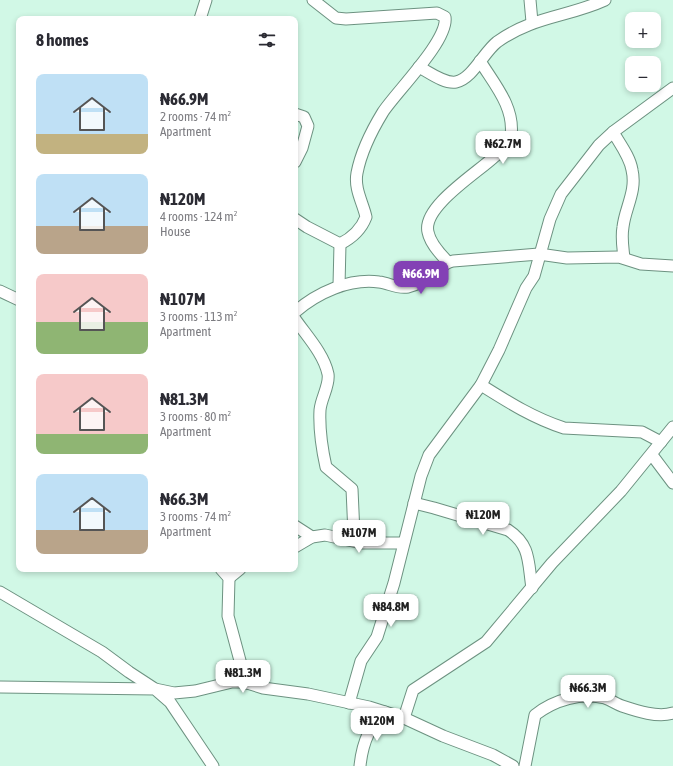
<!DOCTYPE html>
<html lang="en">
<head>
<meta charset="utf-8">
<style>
  :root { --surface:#fff; --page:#f2f2f3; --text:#2b2b33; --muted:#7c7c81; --accent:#8341b5 }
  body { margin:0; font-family:"Asap Condensed",sans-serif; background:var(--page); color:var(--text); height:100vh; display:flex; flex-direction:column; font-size:15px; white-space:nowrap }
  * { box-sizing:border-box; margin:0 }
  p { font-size:13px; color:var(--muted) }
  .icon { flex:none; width:22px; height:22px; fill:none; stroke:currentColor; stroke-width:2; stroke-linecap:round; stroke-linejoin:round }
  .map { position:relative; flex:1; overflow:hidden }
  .side { position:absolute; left:16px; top:16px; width:282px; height:556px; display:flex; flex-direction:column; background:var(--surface); border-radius:8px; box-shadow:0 2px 6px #0003 }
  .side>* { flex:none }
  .fabs { position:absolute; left:625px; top:12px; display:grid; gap:8px }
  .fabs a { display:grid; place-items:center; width:36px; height:36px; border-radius:8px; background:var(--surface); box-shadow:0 2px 6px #0003; font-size:20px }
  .price { position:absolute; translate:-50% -34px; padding:0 9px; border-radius:8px; background:#fff; color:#222; font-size:13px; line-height:26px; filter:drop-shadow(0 1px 2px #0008) }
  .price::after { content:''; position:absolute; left:50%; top:24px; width:12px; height:9px; margin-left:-6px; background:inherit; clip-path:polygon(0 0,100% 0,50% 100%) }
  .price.active { background:var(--accent); color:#fff }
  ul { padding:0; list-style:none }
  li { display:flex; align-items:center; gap:12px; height:100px; padding:0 20px }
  li span { display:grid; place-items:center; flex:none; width:112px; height:80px; border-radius:8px; color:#555 }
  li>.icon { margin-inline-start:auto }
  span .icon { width:48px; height:48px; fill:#fffc; stroke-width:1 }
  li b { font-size:17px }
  h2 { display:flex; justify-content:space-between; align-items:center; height:48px; padding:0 20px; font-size:17px }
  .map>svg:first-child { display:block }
</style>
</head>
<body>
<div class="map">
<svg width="673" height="766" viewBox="0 0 673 766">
  <rect width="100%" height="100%" fill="#d1f8e6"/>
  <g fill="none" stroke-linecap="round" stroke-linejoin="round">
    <g stroke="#6d9281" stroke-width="13">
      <g id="minor">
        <path d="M 313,0 L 336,18 L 346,19 L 437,13 L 445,17 C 449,40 396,92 383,112 C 372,130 361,152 357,173 C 354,189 363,203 366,217 C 361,230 352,238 340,244"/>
        <polyline points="530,0 532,22"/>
        <polyline points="200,19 206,0"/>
        <path d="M 419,67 C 429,72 444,84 456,82 C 472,79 484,52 497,42 C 533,16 568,17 605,0"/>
        <polyline points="295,114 304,117 308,126 302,148 295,162"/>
        <path d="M 613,132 C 620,144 630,157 632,170 C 637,191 625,208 623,227 C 621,238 623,248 624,258"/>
        <polyline points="295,219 307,227 340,244"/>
        <path d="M 448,262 C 440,254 430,243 428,232 C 422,207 477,173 494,157 C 501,152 510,144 511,136 C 515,107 494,84 480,61"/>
        <polyline points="339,286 340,244"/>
        <polyline points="0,291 19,300"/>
        <path d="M 295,312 C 317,293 349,278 379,282 C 389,283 397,289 408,287 C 419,284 429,278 438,271 C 443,266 445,263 453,261 L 539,254 L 567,258 L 619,257 L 641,264 L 673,266"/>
        <path d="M 295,319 C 306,335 324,354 328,374 C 330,385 321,398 320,410 C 319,429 322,449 326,467 L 352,489 L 354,534 L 352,540"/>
        <path d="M 481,385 C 508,402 533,418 564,428 L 642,432 L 661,442"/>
        <polyline points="652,455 673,483"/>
        <path d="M 414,503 L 434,508 L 508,530 C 531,545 528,563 532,588"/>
        <polyline points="295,526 312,537"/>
        <polyline points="295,547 312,537 325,535 362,543 403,543"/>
        <polyline points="221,569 229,578 228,616 246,683"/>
        <polyline points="229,578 240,569"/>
        <polyline points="0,592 102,652 129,672 155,689 174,693 195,691 232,682 244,682 263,688 308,694 369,707 404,718 443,736 493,755 513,766"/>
        <polyline points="0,687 155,689 170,702 213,766"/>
        <polyline points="349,703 361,661 377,637 394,583 421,476 429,455 481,385 499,350 526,288 534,276 550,219 561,194 599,145 613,132 673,88"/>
        <polyline points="404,718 413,690 486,642 552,563 621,491 673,427"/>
        <path d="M 360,766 C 362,746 368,726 385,712"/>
        <path d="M 525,766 L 535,715 C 554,700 581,692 605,698 C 611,700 616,704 622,706 C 637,711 658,718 673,713"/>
      </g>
    </g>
    <use href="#minor" stroke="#fff" stroke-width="11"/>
  </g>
</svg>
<div class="fabs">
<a>+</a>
<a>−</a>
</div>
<b class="price" style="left:503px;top:165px">₦62.7M</b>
<b class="price active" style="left:421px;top:295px">₦66.9M</b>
<b class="price" style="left:483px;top:536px">₦120M</b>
<b class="price" style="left:359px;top:554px">₦107M</b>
<b class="price" style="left:391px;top:628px">₦84.8M</b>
<b class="price" style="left:243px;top:694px">₦81.3M</b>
<b class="price" style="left:588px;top:709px">₦66.3M</b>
<b class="price" style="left:377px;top:742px">₦120M</b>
<section class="side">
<h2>8 homes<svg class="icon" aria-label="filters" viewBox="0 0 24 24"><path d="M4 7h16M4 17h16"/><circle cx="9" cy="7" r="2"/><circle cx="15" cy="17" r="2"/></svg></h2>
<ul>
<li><span style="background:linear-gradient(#bfe0f5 75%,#c2b280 0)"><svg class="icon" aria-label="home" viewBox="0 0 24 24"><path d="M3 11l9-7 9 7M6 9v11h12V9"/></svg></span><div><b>₦66.9M</b><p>2 rooms · 74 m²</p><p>Apartment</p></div></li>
<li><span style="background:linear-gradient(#bfe0f5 65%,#b9a48a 0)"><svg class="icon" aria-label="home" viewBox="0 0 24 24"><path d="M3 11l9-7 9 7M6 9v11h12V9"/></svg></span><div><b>₦120M</b><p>4 rooms · 124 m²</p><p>House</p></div></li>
<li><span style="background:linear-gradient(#f6c9c9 60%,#8fb573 0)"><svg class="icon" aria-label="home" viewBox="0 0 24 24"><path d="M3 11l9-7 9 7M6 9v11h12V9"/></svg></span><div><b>₦107M</b><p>3 rooms · 113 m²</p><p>Apartment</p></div></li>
<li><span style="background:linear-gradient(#f6c9c9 75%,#8fb573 0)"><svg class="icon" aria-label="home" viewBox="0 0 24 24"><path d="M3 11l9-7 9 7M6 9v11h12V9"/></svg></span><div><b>₦81.3M</b><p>3 rooms · 80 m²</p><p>Apartment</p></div></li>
<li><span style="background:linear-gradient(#bfe0f5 70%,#b9a48a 0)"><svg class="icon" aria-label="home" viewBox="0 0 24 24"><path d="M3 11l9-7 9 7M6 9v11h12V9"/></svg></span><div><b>₦66.3M</b><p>3 rooms · 74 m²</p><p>Apartment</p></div></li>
</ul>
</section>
</div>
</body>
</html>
